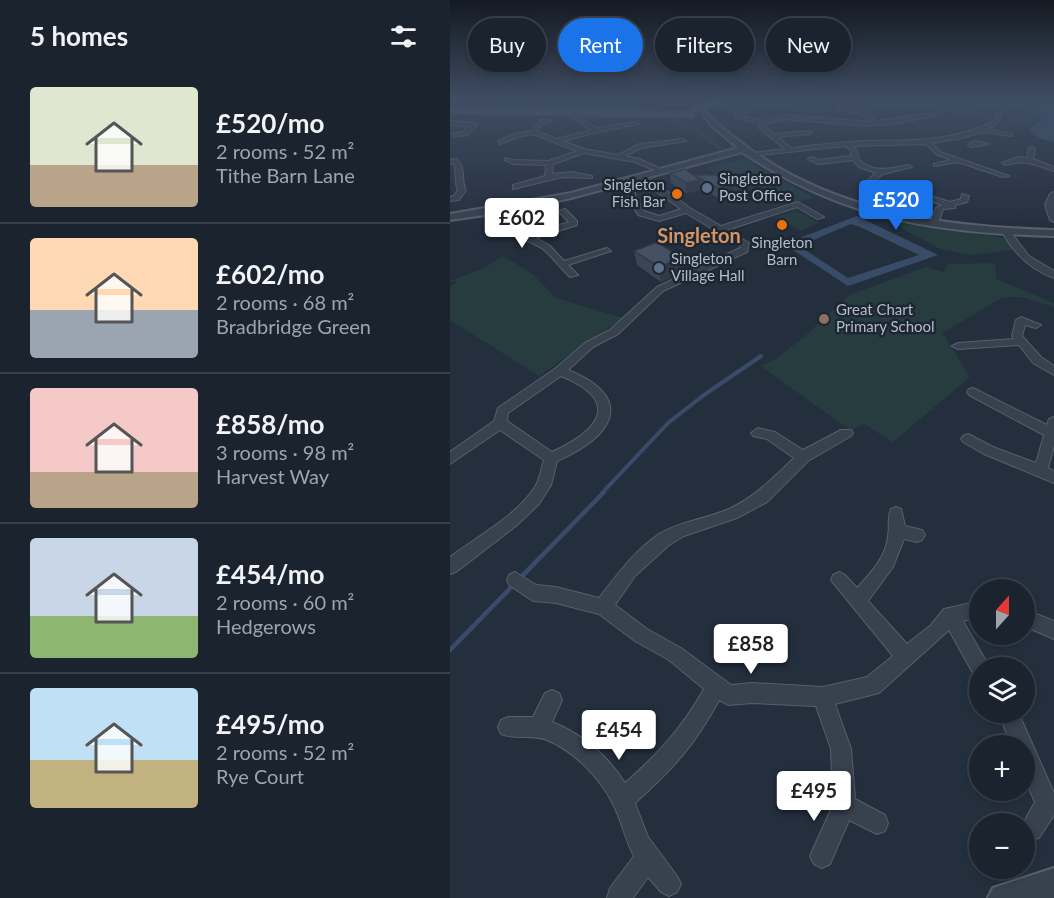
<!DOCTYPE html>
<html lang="en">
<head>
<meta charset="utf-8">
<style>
  :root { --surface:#1b232e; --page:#282f3a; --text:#f1f3f6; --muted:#a0a4aa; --line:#39404a; --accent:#1a73e8 }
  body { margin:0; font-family:Lato,sans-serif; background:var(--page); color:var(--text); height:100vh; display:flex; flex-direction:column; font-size:22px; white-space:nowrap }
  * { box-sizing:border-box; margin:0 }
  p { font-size:20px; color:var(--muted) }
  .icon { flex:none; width:33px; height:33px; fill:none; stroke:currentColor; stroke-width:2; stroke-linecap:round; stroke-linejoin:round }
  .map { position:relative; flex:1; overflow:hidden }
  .drawer { display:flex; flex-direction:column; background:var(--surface); width:450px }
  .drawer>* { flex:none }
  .top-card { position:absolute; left:18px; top:18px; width:495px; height:54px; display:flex; gap:12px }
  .needle { width:39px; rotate:21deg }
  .fabs { position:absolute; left:519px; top:579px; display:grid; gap:12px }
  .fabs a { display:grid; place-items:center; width:66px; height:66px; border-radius:50%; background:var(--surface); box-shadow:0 3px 9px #0003,0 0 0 2px var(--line); font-size:30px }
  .price { position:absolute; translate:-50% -51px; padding:0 14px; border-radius:6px; background:#fff; color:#222; font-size:20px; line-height:39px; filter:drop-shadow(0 2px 3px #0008) }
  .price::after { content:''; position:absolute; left:50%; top:36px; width:18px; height:14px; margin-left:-9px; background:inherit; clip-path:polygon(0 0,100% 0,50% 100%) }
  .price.current { background:var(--accent); color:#fff }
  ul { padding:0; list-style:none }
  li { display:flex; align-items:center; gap:18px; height:150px; padding:0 30px }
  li+li { border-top:2px solid var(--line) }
  li span { display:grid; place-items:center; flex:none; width:168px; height:120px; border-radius:6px; color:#555 }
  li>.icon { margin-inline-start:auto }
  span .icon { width:72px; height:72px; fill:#fffc; stroke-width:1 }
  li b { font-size:26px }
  h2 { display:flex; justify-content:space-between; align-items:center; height:72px; padding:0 30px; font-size:26px }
  .chip { padding:0 21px; border-radius:27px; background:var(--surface); box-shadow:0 3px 9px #0003,0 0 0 2px var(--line); font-size:21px; line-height:54px }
  .chip.current { background:var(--accent); color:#fff }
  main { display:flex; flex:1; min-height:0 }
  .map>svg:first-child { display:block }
</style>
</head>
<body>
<main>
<section class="drawer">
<h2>5 homes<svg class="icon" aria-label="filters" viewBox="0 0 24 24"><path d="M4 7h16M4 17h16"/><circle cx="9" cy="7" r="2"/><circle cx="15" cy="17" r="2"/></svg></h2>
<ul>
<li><span style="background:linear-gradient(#dfe7d0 65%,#b9a48a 0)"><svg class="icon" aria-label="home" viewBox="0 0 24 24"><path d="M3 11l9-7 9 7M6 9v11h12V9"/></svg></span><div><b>£520/mo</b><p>2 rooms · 52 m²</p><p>Tithe Barn Lane</p></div></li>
<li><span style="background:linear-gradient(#ffd9b3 60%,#9aa5b1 0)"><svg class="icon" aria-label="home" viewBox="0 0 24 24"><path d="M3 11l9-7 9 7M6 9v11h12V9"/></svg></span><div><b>£602/mo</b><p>2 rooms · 68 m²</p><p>Bradbridge Green</p></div></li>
<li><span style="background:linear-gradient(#f6c9c9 70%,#b9a48a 0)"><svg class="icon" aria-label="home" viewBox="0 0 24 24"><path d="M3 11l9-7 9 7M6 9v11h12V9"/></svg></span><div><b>£858/mo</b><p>3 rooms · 98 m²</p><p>Harvest Way</p></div></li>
<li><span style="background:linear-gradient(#c9d6e8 65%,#8fb573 0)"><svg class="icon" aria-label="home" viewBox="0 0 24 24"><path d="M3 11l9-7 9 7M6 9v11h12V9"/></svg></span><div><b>£454/mo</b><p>2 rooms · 60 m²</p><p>Hedgerows</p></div></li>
<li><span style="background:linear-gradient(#bfe0f5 60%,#c2b280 0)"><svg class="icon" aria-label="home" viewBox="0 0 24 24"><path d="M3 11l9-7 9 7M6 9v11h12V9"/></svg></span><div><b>£495/mo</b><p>2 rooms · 52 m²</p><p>Rye Court</p></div></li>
</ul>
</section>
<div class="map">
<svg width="604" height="898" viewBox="0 0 604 898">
  <rect width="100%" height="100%" fill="#242f3e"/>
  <g fill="#263c3f">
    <polygon points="0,101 224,101 215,109 0,108"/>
    <polygon points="391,101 508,101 538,107 543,120 488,110 405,105"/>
    <polygon points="561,101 604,101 604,106 583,107 584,111 591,116 592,122 581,126 567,124 571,125 566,128 551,125 557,122 564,111 555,110 557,103"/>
    <polygon points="214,114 226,114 229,120 256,132 275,149 285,147 268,150 239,126 214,120 212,118"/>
    <polygon points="293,159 364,198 342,203 310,185 285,191 257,167"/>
    <polygon points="346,211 369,223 350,231 326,217"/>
    <polygon points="437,220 537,233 557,240 563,250 520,255 488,248"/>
    <polygon points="53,256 83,274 106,298 173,318 89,376 0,320 0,287 8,281 0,281 34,268"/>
    <polygon points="545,263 546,279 604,303 604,307 571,297 553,297 491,334 494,335 520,377 443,442 414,424 401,431 311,366 324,360 354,337 399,295 476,267 494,272 498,264"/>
  </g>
  <g fill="#394c67" fill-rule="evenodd">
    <polygon points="604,106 604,142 589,138 579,130 580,127 592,121 591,116 584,111 583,107"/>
    <path d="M 407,216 L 488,255 L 398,286 L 334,244 ZM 401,224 L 410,227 L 469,255 L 398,278 L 349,246 Z"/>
  </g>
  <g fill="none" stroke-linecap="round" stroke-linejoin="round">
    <polyline stroke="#394c67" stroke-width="4" points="152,493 218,423 254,395 311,356"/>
    <polyline stroke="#394c67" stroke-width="4.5" points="0,650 154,492"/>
    <path fill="#394c67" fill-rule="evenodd" d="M 508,101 L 532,101 L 557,105 L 583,101 C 566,114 526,111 508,101 Z"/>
    <g stroke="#565f6c" stroke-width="2">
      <g id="minor">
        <path d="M 311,101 L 337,104 L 315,103 L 291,116 L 313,121 L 335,115 L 420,122 L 412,114 L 387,109 L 389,106 L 416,112 L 426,121 L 483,113 L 486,115 L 450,123 L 415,126 L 335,119 L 316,124 L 315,127 L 324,134 L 362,131 L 360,134 L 328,137 L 341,148 C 366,145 391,142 416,141 C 461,140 503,142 544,121 L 551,103 L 560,101 L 555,105 L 548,123 L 537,129 L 562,134 L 562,136 L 532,132 L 512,138 L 482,143 L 490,152 L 559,176 L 553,177 L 508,162 L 484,166 L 484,164 L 501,160 L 486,154 L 476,144 L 403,146 L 407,151 L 409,160 C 424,174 441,168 459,165 L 462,167 L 433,174 L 416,187 L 412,185 L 426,173 L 409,167 L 403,160 L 368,164 L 358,159 L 361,157 L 369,160 L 401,156 L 401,151 L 396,146 L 301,156 L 303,153 L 335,149 L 310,129 L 310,124 L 286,117 L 286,114 Z"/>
        <polygon points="124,115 147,128 186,122 189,124 147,132 113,141 134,149 168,155 190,144 233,139 236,141 191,148 175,156 189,159 216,171 216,173 212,173 185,162 134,153 103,164 102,174 122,172 142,176 142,178 112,177 63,189 63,185 95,176 96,165 63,164 55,160 55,158 64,160 99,161 127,151 83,134 68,137 50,144 48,141 64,134 82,131 91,119 102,121 93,123 87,131 107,139 141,130 122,118"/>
        <polygon points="0,121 24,123 27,125 17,135 4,136 2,133 13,132 19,126 0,125"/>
        <polygon points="525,141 539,144 521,147 518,145"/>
        <path d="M 582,147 L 585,149 L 583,159 L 604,167 L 604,171 C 584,165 577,159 555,165 L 552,163 L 568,157 L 577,158 L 579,149 Z"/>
        <path d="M 6,159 C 17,167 10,180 16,190 L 9,200 L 0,201 L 0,197 L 4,196 L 8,190 C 4,183 7,172 4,163 L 0,164 L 0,160 Z"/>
        <path d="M 190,176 L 196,176 L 240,208 L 271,226 L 348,202 L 374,217 L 367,219 L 347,207 L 277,230 L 299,243 L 297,252 L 213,291 L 168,334 L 143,347 L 118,370 C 188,398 162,438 107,461 L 101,485 L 89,504 L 67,525 L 6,572 L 0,574 L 0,557 C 28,536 65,517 85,487 C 90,479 91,469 94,460 L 50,430 L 0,464 L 0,452 L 44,421 L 48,408 L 106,368 L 135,343 L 160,330 L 207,287 L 290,248 L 291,246 L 236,213 L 209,221 L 188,215 L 184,208 L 178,204 L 179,192 L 185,192 L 186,203 L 190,204 L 194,211 L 209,216 L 231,209 L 190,180 ZM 111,376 C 172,401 150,430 102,452 L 57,421 L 58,413 Z"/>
        <polygon points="604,192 604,222 600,220 595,205 600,194"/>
        <polygon points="474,194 500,202 511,199 512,194 519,196 517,202 505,205 505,208 493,209 488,224 484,226 480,224 486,208 492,205 474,198"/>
        <path d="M 43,209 L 49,209 L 57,223 L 79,235 L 119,222 L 108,211 L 115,209 L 127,221 L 127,225 L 86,238 L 100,246 L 114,261 L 157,248 L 161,251 L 118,265 L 128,275 L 120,277 C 110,268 103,257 93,249 C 78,238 43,233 43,209 Z"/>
        <path d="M 553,230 L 559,230 L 579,256 L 604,271 L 604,278 C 581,270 564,253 552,232 Z"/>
        <polygon points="571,317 591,325 586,328 575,325 572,336 591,357 604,366 604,375 583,363 569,345 508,349 502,346 508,343 564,339 562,336 566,320"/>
        <polygon points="523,388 597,425 599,419 604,417 604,446 598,468 604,471 604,483 534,454 513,442 511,439 513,436 518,434 543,447 586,463 594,435 519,395 517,392 519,389"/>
        <path d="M 308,428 L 325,432 L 353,450 L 391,430 L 401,430 L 403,433 L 401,436 L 358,461 L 317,502 L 287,518 L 234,536 L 219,545 L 185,576 L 165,605 L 197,629 L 231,648 L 281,685 L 302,683 L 373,687 L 417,677 L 443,656 L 381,580 L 383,575 L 389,572 L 395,575 L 407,588 C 421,573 436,557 438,536 C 440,527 437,517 441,509 L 446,507 L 451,509 L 455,526 L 472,530 L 475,535 L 472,540 L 467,542 L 454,539 L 443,567 L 418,601 L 457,644 L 481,625 L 494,609 L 530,601 L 530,617 L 513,621 L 540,668 L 530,668 L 530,677 L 524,675 L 499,630 L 429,693 L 385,704 L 401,749 L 405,799 L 435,815 L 438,823 L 435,831 L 427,834 L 399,820 L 380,864 L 372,868 L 364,864 L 360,856 L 383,805 L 381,749 L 366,706 L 302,703 L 278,705 L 269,700 C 245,745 223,769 185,803 L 198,837 L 227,876 L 231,884 L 227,892 L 219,896 L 211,892 L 198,877 L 183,898 L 157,898 L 160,888 L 184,856 C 175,840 172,821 163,804 C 150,778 124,751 97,740 C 82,734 65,740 51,734 L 48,727 L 51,720 L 58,717 L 83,717 L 95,693 L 102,690 L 109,693 L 112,700 L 102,722 C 132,734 157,755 175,783 C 209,753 232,728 254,689 L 219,660 L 185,641 L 149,614 L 106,603 L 83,601 L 59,585 L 57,580 L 59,575 L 65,572 L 86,585 L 106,587 L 149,598 C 167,575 185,550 209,534 C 231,521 256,519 279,509 C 306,496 323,478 344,458 L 317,439 L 303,436 L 301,433 Z"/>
        <polygon points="574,609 604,621 604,639 574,626"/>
        <polygon points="548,712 568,712 604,793 604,815 589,838 574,842 574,824 566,824 575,820 585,802 574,777 574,746 562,746"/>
      </g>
    </g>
    <g stroke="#565f6c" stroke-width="4">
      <g id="tertiary">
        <path d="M 252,112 L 256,112 C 268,126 283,136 297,147 C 386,213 496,227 604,230 L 604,236 C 485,233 393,219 292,152 L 121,198 L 49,213 L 0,220 L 0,214 L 121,193 L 288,148 L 261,125 Z"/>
        <polygon points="604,868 604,898 538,898 543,888"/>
      </g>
    </g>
    <g stroke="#414a57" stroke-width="4">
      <polygon id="primary" points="263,101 277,101 243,112 243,116 240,117 0,113 0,107 243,112 243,108"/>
    </g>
    <use href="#minor" fill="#38414e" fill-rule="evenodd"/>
    <use href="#tertiary" fill="#38414e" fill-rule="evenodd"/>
    <use href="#primary" fill="#56606e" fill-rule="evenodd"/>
  </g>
  <g fill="#3b4654">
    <polygon points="220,173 244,176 279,183 279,192 270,199 251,188 251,190 237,193 221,183"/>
    <polygon points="184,251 232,258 234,272 211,282 187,265"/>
  </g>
  <g fill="#303945">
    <polygon points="250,180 251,190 237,193 236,183"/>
    <polygon points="279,183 279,192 270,199 270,189"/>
    <polygon points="232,258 234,272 211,282 209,267"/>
  </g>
  <g fill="#455162" stroke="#303945" stroke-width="1.5">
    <polygon points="235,169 250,180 236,183 220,173"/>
    <polygon points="244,175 266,175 279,183 270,189"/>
    <polygon points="207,242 232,258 209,267 184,251"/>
  </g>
  <linearGradient id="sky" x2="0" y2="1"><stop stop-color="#141a22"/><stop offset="0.44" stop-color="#3f4d63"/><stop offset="1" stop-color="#3f4d63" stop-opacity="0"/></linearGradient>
  <rect width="604" height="227" fill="url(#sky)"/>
  <g fill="#5c6f8a" stroke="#1d2633" stroke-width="2">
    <circle cx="257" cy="188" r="6"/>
    <circle cx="209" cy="268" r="6"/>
  </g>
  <g fill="#e8710a" stroke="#1d2633" stroke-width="2">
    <circle cx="227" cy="194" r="6"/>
    <circle cx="332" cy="225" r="6"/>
  </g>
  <circle fill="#8d6e63" stroke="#1d2633" stroke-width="2" cx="374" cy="319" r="6"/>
  <g text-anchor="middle" stroke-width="5" stroke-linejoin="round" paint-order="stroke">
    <g font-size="15" fill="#b4bcc9" stroke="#1d2633" text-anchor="start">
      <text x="269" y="184">Singleton<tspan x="269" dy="17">Post Office</tspan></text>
      <text x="215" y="190" text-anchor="end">Singleton<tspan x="215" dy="17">Fish Bar</tspan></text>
      <text x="332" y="248" text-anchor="middle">Singleton<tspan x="332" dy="17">Barn</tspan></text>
      <text x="221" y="264">Singleton<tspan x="221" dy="17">Village Hall</tspan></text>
      <text x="386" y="315">Great Chart<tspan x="386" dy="17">Primary School</tspan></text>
    </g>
    <g font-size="20" font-weight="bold" fill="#d59563" stroke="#1d2633">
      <text x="249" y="243">Singleton</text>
    </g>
  </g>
</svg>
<div class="fabs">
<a><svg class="needle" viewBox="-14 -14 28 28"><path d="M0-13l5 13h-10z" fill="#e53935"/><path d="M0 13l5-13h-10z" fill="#a0a4aa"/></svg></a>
<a><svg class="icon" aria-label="layers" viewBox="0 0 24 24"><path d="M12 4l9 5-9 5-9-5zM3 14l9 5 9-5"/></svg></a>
<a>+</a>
<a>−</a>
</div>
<b class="price current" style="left:446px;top:231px">£520</b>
<b class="price" style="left:72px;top:249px">£602</b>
<b class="price" style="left:301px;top:675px">£858</b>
<b class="price" style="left:169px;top:761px">£454</b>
<b class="price" style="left:364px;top:822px">£495</b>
<div class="top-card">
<a class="chip">Buy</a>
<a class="chip current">Rent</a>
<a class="chip">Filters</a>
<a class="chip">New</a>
</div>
</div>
</main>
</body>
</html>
